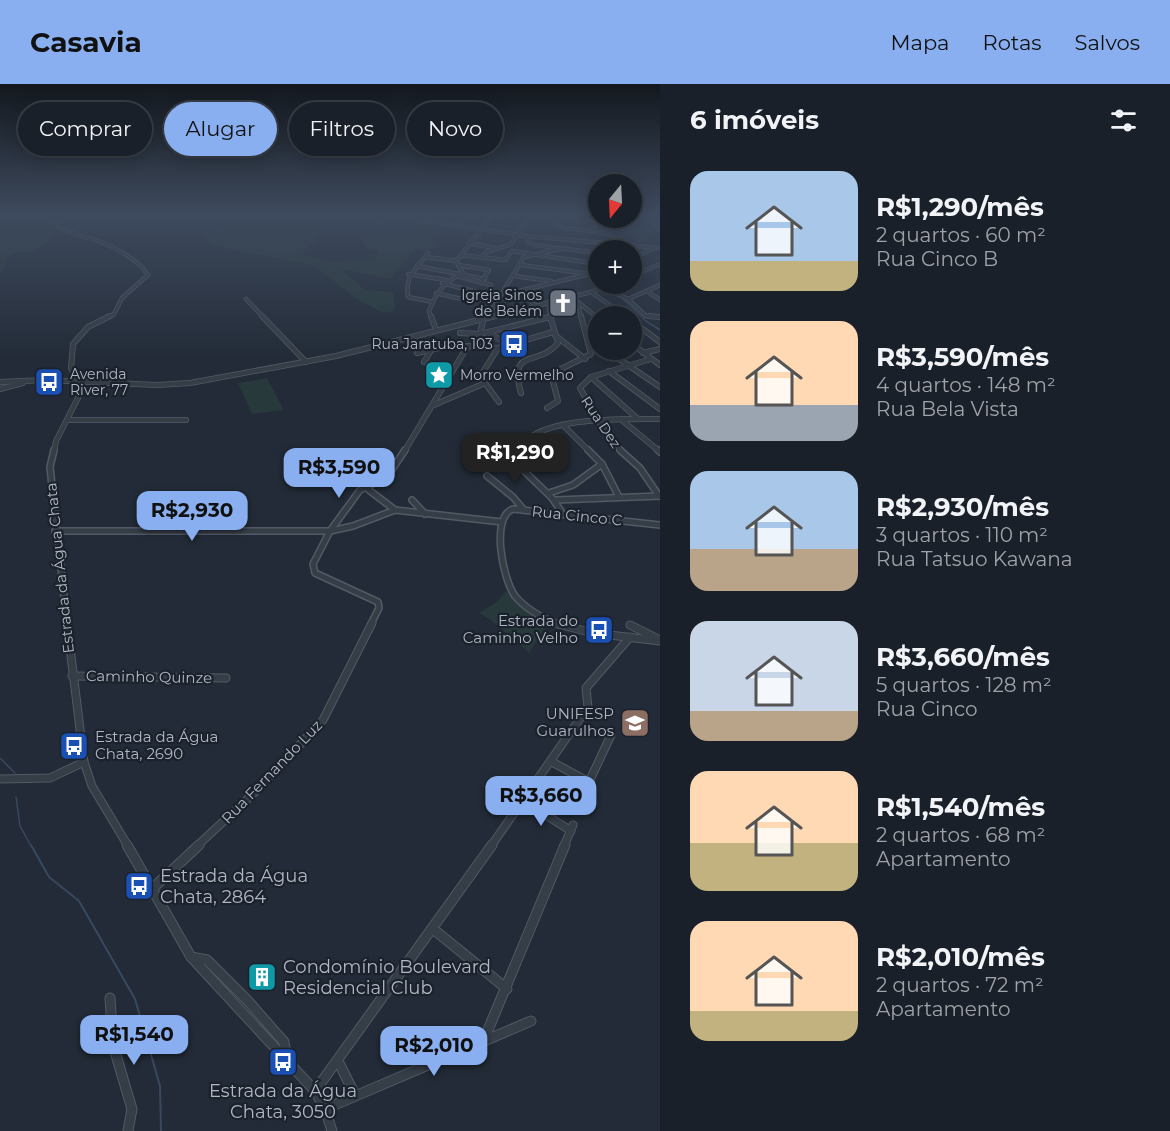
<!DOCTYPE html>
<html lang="pt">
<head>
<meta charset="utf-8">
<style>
  :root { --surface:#1a2029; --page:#272d35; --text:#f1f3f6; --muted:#9fa3a8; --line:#383e46; --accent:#89aff0 }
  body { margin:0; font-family:Montserrat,sans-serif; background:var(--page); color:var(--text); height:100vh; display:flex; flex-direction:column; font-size:22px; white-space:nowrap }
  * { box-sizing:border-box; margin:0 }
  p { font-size:20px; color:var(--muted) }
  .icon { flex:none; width:33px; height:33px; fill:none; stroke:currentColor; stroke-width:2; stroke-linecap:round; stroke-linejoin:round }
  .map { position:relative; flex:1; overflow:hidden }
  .panel { display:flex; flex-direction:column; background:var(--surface); width:510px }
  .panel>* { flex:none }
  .guide { position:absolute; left:18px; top:18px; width:552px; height:54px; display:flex; gap:12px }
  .needle { width:39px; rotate:198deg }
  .fabs { position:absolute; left:588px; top:90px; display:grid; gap:12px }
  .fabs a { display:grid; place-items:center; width:54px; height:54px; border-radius:50%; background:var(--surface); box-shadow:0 3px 15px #0003,0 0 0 2px var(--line); font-size:30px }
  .price { position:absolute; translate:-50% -51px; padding:0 14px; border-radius:12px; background:var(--accent); color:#111; font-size:20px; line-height:39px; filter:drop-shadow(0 2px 3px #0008) }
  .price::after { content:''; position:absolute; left:50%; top:36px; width:18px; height:14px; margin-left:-9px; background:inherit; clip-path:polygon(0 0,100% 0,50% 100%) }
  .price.on { background:#222; color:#fff }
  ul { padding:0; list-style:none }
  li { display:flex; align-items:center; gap:18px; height:150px; padding:0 30px }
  li span { display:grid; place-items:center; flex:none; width:168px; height:120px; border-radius:18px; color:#555 }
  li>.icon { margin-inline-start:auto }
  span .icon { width:72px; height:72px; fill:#fffc; stroke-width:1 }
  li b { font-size:26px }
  h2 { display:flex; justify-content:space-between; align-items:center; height:72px; padding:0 30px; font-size:26px }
  .chip { padding:0 21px; border-radius:27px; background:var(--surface); box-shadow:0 3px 15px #0003,0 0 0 2px var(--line); font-size:21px; line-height:54px }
  .chip.on { background:var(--accent); color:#111 }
  header { display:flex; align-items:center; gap:36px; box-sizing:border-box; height:84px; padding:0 30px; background:var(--accent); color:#111 }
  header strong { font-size:28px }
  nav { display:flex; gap:33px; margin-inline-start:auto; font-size:21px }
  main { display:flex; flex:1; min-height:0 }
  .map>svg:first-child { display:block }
</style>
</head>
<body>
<header>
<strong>Casavia</strong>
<nav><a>Mapa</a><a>Rotas</a><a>Salvos</a></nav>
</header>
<main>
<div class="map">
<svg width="660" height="1047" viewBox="0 0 660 1047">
  <rect width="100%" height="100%" fill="#222b37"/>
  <g fill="#27393a">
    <path d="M 0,129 L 48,129 L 43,136 L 58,145 C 49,158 34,172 17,168 L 5,175 L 6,184 L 0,189 Z"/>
    <polygon points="206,129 295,129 305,133 316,144 315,158 303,167 304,171 335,178 360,175 373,177 380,167 366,164 362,156 373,150 414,149 413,144 376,138 389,132 440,141 440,145 431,155 439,158 437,163 427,167 415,165 390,195 341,185 365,206 393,208 395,222 393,227 383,229 358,216 315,182 211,161 202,150 223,145 221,134"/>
    <polygon points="629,138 643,138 647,143 648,154 652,159 637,158 629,150 622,153 618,151 627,147 621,141"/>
    <polygon points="267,294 284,326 252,330 238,299"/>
    <polygon points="506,507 531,531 548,540 529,569 491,536 479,529 498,517"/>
  </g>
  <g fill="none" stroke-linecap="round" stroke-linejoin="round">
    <g stroke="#39485f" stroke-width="1.5">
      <polyline points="622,214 646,237 660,246"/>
      <polyline points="0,674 15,689"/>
      <polyline points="16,713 20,742 31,762"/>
    </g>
    <polyline stroke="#39485f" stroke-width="2" points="31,761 49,793 79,817 135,915 160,1002 161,1047"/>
    <g stroke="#535a65" stroke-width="4.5">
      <g id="minor-far4">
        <path d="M 54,129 L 50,135 C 64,152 87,151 106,160 C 120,166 140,178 148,191 L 122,214 L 114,230 L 107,234"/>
        <polyline points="376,129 526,152 660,164"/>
        <polyline points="518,129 543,133 565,144 605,149 613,153 618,161"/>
        <polyline points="655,129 653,137 660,146"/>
        <polyline points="632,130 660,139"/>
        <polyline points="568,132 594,140 593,147"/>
        <polyline points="459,142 460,132 473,129"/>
        <polyline points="526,152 528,158 535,161 598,169"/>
        <polyline points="469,159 495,164"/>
        <path d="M 428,169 C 416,187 405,189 408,213 L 433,218"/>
        <polyline points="460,171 505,176 512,167 598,180"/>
        <polyline points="426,173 456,177"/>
        <polyline points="481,173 487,168 511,160 530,131"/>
        <polyline points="632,175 653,164"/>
        <polyline points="458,181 489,186 481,199"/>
        <polyline points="521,181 598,191"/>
        <polyline points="417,182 485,195"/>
        <polyline points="408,190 446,196"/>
        <polyline points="457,192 491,201"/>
        <polyline points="514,192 551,197"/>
        <polyline points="632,192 660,180"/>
        <polyline points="442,199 485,210"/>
        <polyline points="604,204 628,215 646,232 660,233"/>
        <polyline points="647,207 660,216"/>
        <polyline points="591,208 625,232"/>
        <polyline points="436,209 465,216"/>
        <polyline points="570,212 598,234"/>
        <polyline points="246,215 264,234"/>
        <polyline points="628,215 660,201"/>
        <polyline points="548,218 551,234"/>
        <polyline points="578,219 581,234"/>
        <polyline points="535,221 519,207 589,190 598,185"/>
        <polyline points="488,232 524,173 564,164"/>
        <path d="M 431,234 L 429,227 C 437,207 444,198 463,189 L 456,177 L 495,129"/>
        <polyline points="489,234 591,208 613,200"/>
        <polyline points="547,234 550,233"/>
      </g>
    </g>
    <g stroke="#535a65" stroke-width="6">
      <g id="minor-far3">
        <polyline points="262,232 306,278"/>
        <polyline points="431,232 436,246"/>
        <polyline points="596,232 598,234"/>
        <polyline points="649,232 660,233"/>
        <polyline points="632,237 660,258"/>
        <polyline points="488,248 508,261"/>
        <polyline points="460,249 480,250 550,233"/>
        <polyline points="480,250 484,233"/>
        <polyline points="555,251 585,275"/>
        <polyline points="588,251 598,260"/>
        <polyline points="632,260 660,281"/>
        <polyline points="498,264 483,288 485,299 499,318"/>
        <polyline points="606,266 660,303"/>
        <polyline points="417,269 451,261 498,264 553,248"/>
        <polyline points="643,269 660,265"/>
        <polyline points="424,278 432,265"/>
        <polyline points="609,287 660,325"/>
        <polyline points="591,293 638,335"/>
        <polyline points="0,298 46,296 157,301 190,299 336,272 495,232"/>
        <polyline points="0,305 23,299"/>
        <path d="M 521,309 C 508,262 538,284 558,259 L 550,232"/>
        <polyline points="434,321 485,299"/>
        <polyline points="547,324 558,317 551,290 591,270 581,232"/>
        <polyline points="67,336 186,336"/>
        <polyline points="623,337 660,368"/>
        <polyline points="563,341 590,368"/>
        <polyline points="54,368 56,357 80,310 79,301 71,284 73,260 88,243 110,232"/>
        <polyline points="404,368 467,263"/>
        <path d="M 519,368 C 530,331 629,335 660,335"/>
        <polyline points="622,368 599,338 580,304 591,293 651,275"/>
      </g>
    </g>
    <g stroke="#535a65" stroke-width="8">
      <g id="minor-far2">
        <polyline points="54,366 50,383 67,540"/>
        <polyline points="519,366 518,381 552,414 561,427 559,429"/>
        <polyline points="588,366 602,380 619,413"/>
        <polyline points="620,366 640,384 659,412"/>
        <polyline points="658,366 660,368"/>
        <polyline points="487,392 513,413 524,426"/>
        <polyline points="365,403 395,426"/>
        <polyline points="549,409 573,401 602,380"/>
        <polyline points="412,416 425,430"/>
        <polyline points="556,416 660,412"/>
        <polyline points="55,447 330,447 353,442 395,426 502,438"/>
        <polyline points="371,540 379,524 378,518 315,489 313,480 330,447 360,406 387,393 405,366"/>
        <path d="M 558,540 C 542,534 527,526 515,512 C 503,496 490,433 513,425 L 660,441"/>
      </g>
    </g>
    <g stroke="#535a65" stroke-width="9">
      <g id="minor-far1">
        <polyline points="67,539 84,678 92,702 128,762"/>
        <polyline points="554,539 593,549 660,557"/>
        <polyline points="630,541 660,556"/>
        <polyline points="72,592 226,594"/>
        <polyline points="552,678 589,698 611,651"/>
        <polyline points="0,695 50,694 84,678"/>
        <polyline points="524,717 571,747"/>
        <polyline points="197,762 256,707 323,636 372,539"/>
        <polyline points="491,762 588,623 586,604 630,553"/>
        <polyline points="564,762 573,741"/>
      </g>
    </g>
    <g stroke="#535a65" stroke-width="11">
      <g id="minor">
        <polyline points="127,761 191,873 315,1007 325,1025 332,1047"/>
        <polyline points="153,804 199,761"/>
        <polyline points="433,845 507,905"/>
        <polyline points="191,873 207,876 248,917 284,958 287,975"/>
        <polyline points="110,914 113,961 132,1025 128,1047"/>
        <polyline points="483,958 565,761"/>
        <polyline points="338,977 355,1011"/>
        <polyline points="315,1007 492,761"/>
        <polyline points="325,1025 531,937"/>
      </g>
    </g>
    <use href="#minor-far4" stroke="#353d47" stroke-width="3"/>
    <use href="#minor-far3" stroke="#353d47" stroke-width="4.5"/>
    <use href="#minor-far2" stroke="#353d47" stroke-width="5"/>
    <use href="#minor-far1" stroke="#353d47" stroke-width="7"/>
    <use href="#minor" stroke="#353d47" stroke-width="9"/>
  </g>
  <linearGradient id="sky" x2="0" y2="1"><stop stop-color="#13181e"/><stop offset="0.47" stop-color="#3e4a5e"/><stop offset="1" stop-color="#3e4a5e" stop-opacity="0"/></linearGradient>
  <rect width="660" height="275" fill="url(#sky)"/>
  <defs>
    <g id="church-square" transform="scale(1.5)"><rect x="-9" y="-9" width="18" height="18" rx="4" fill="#6b7280" stroke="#1b222c"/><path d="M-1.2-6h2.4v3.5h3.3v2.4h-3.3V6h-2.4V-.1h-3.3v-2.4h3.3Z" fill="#fff"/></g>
    <g id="bus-square" transform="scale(1.5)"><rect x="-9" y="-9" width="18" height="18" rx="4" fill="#1a4fb4" stroke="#1b222c"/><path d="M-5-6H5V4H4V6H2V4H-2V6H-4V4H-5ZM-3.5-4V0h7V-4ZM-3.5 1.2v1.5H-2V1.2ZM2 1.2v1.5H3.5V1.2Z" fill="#fff"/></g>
    <g id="sight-square" transform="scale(1.5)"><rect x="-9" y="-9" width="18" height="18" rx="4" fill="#0f9aa8" stroke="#1b222c"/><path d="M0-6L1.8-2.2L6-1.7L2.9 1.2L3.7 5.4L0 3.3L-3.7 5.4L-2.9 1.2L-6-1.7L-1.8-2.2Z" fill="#fff"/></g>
    <g id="university-square" transform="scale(1.5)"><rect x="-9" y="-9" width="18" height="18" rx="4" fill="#8d6e63" stroke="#1b222c"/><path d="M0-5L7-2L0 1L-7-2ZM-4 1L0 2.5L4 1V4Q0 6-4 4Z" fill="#fff"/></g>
    <g id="building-square" transform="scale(1.5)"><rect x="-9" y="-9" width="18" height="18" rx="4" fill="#0f9aa8" stroke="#1b222c"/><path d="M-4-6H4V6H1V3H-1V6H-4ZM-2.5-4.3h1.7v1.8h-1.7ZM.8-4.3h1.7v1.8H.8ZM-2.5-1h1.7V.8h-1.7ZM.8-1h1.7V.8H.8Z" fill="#fff"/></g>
  </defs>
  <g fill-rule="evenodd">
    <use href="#church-square" x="563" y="219"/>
    <use href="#bus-square" x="514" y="260"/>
    <use href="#sight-square" x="439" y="291"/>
    <use href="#bus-square" x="49" y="298"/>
    <use href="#bus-square" x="599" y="546"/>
    <use href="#university-square" x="635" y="639"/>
    <use href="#bus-square" x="74" y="662"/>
    <use href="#bus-square" x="139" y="802"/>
    <use href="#building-square" x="262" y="893"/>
    <use href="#bus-square" x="283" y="978"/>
  </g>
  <g text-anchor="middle" stroke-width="4.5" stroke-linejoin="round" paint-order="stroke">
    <g font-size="14" fill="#b0b7c4" stroke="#1b222c" text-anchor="end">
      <text x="542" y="216">Igreja Sinos<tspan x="542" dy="16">de Belém</tspan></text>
      <text x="493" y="265">Rua Jaratuba, 103</text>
      <text x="70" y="295" text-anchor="start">Avenida<tspan x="70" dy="16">River, 77</tspan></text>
      <text x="460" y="296" text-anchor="start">Morro Vermelho</text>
    </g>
    <g font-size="14" fill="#b0b7c4" stroke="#1b222c">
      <text transform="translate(601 338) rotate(56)" y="5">Rua Dez</text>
    </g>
    <g font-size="15" fill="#b0b7c4" stroke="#1b222c">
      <text transform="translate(577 432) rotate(6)" y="5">Rua Cinco C</text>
      <text transform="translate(60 484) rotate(-96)" y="5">Estrada da Água Chata</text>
      <text transform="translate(149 593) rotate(1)" y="5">Caminho Quinze</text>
      <text transform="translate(272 688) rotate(-46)" y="5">Rua Fernando Luz</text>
    </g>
    <g font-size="15" fill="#b0b7c4" stroke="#1b222c" text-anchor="end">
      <text x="578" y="542">Estrada do<tspan x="578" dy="17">Caminho Velho</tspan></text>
      <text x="614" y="635">UNIFESP<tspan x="614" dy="17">Guarulhos</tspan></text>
      <text x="95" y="658" text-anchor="start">Estrada da Água<tspan x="95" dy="17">Chata, 2690</tspan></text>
    </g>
    <g font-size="18" fill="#b0b7c4" stroke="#1b222c" text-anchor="start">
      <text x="160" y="798">Estrada da Água<tspan x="160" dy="21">Chata, 2864</tspan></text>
      <text x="283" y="889">Condomínio Boulevard<tspan x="283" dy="21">Residencial Club</tspan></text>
      <text x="283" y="1013" text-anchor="middle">Estrada da Água<tspan x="283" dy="21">Chata, 3050</tspan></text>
    </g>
  </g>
</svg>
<div class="fabs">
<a><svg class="needle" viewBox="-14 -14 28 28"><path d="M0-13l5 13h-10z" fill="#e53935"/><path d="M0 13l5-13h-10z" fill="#9fa3a8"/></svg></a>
<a>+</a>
<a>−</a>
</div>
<b class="price on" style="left:515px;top:400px">R$1,290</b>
<b class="price" style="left:339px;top:415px">R$3,590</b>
<b class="price" style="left:192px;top:458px">R$2,930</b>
<b class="price" style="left:541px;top:743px">R$3,660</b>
<b class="price" style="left:134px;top:982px">R$1,540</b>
<b class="price" style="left:434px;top:993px">R$2,010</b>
<div class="guide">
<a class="chip">Comprar</a>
<a class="chip on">Alugar</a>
<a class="chip">Filtros</a>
<a class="chip">Novo</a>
</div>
</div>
<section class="panel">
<h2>6 imóveis<svg class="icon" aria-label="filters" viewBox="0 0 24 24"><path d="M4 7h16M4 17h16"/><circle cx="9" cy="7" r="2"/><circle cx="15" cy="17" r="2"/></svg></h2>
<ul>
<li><span style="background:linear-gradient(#a9c7e8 75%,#c2b280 0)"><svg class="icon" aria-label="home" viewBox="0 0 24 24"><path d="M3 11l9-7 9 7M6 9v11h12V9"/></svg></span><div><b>R$1,290/mês</b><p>2 quartos · 60 m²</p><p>Rua Cinco B</p></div></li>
<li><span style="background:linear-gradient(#ffd9b3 70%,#9aa5b1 0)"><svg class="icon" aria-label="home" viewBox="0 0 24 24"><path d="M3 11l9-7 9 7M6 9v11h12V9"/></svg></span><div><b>R$3,590/mês</b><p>4 quartos · 148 m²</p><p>Rua Bela Vista</p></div></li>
<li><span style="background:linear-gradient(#a9c7e8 65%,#b9a48a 0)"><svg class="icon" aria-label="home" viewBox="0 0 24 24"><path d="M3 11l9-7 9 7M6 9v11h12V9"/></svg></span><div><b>R$2,930/mês</b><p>3 quartos · 110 m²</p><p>Rua Tatsuo Kawana</p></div></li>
<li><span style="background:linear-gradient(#c9d6e8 75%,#b9a48a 0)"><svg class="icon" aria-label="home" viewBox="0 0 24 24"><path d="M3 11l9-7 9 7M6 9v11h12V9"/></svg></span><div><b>R$3,660/mês</b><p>5 quartos · 128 m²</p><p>Rua Cinco</p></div></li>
<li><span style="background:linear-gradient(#ffd9b3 60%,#c2b280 0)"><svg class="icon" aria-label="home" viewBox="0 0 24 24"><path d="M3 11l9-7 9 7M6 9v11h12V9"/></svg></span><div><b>R$1,540/mês</b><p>2 quartos · 68 m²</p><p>Apartamento</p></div></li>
<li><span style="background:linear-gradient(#ffd9b3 75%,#c2b280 0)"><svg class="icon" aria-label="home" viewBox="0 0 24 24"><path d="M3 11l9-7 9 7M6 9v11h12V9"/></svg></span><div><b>R$2,010/mês</b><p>2 quartos · 72 m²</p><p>Apartamento</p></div></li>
</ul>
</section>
</main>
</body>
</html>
